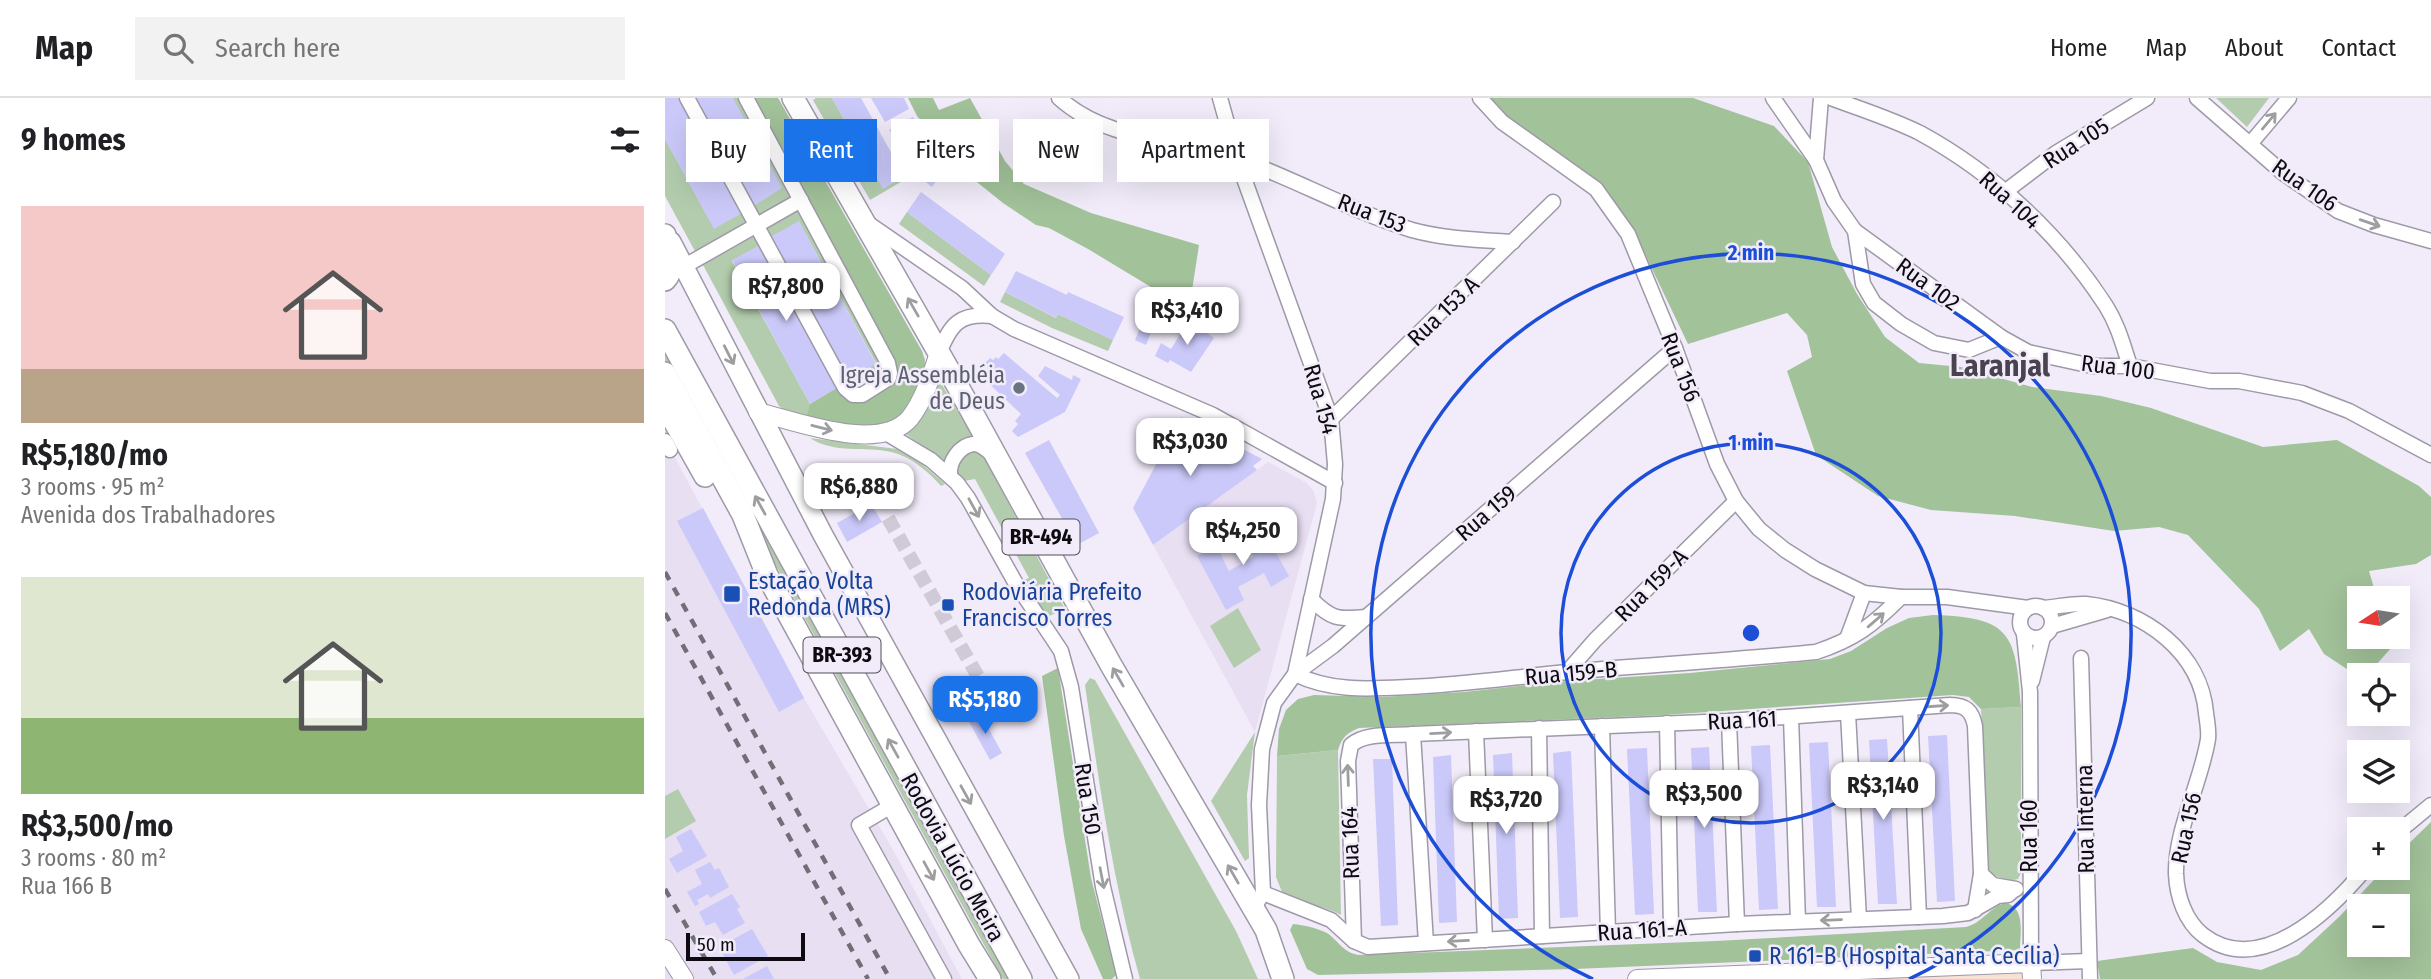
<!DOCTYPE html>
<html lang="en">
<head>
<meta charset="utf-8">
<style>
  :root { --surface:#fff; --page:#f2f2f2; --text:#202124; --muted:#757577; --line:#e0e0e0; --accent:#1a73e8 }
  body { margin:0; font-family:"Fira Sans Condensed",sans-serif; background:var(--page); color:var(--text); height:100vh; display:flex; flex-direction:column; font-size:26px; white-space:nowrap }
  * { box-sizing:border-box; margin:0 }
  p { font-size:23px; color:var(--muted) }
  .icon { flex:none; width:38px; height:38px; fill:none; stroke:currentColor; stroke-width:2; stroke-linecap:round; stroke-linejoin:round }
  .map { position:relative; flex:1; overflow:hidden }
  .details { display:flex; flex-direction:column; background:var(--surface); width:665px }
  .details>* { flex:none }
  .guide { position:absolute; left:21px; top:21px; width:665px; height:63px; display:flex; gap:14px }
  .needle { width:46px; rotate:258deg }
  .buttons { position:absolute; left:1682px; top:488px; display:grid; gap:14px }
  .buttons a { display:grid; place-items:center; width:63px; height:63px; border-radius:0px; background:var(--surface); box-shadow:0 7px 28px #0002; font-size:35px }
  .scale { position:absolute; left:21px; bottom:18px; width:119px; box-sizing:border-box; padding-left:7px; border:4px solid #0d0b0f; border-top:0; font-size:19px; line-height:24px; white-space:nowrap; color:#0d0b0f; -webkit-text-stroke:5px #f2ecfa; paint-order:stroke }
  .price { position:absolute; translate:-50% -60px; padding:0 16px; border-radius:14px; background:#fff; color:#222; font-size:23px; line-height:46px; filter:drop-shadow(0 2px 4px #0008) }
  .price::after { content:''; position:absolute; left:50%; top:42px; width:21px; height:16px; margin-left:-10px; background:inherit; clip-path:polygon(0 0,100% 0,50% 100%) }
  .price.on { background:var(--accent); color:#fff }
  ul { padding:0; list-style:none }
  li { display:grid; align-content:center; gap:14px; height:371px; padding:0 21px }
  li span { display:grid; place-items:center; height:217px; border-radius:0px; color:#555 }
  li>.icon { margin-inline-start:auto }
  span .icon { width:126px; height:126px; fill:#fffc; stroke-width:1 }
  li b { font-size:30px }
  h2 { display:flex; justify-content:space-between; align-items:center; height:84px; padding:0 21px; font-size:30px }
  .pill { padding:0 24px; border-radius:0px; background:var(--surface); box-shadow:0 7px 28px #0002; font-size:24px; line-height:63px }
  .pill.on { background:var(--accent); color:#fff }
  header { display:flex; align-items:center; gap:42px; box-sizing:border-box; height:98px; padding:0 35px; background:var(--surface); border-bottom:2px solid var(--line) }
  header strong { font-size:33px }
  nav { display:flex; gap:38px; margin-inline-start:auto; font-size:24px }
  .search { width:490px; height:63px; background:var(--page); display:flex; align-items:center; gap:18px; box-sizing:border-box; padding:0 24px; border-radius:0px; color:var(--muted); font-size:26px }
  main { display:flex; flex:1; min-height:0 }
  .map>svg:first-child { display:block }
</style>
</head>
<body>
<header>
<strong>Map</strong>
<div class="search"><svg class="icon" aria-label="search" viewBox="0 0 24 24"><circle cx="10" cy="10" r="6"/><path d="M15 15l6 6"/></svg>Search here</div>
<nav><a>Home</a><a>Map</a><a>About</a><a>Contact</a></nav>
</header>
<main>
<section class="details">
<h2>9 homes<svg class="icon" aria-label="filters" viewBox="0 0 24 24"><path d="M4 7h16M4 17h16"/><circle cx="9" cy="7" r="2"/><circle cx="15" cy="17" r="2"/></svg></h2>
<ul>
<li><span style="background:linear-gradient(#f6c9c9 75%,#b9a48a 0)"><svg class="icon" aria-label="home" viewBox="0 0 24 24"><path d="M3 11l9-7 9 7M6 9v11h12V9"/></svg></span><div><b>R$5,180/mo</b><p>3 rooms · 95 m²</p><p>Avenida dos Trabalhadores</p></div></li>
<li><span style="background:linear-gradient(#dfe7d0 65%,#8fb573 0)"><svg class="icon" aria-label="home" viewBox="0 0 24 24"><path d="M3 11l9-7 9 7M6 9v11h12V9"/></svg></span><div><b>R$3,500/mo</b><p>3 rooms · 80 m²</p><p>Rua 166 B</p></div></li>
</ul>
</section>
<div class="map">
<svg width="1766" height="881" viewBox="0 0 1766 881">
  <rect width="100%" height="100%" fill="#f2ecfa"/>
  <g fill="#e8dff3">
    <polygon points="0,341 139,600 227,750 297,881 0,881"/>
    <polygon points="603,364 642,385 649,394 652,405 590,634 488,447"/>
  </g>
  <polygon fill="#f6e1d3" points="1366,865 1367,881 1004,881"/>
  <g fill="#b3ccad">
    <polygon points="68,0 77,0 129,96 92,119 87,109"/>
    <polygon points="113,0 260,261 260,268 211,330 123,316 114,308 38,167 93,136 99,145 67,163 145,306 175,288 184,300 225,286"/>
    <polygon points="151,0 167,0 218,90 239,78 241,81 205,102 148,2"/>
    <polygon points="1551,0 1604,0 1582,29"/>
    <polygon points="0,41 49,130 80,113 86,124 31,155 0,98"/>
    <polygon points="136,108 218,269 188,287 182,282 211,265 144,142 134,124 104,140 98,129"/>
    <polygon points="242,114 326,177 319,188 234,126"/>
    <polygon points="340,194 391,220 393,216 448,242 443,253 387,230 335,204"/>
    <polygon points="0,251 350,881 338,881 297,807 0,265"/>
    <polygon points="273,280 309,341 289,351 279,363 238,334"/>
    <path d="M 145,340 L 232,351 L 258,367 L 280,386 L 276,388 C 264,374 245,358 226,354 C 200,348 169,356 145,340 Z"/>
    <polygon points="308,352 316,354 400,511 382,519 359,482 364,480 310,381 299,383 290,375 292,366"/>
    <polygon points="573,510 596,552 569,570 545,528"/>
    <path d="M 425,580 L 430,582 L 571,833 L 593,881 L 475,881 C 448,785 434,685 420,587 Z"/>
    <polygon points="1356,609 1356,775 1353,781 1344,783 1328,777 1324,771 1316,611"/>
    <polygon points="590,634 582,697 584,760 580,763 546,703"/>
    <path d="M 673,652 L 676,817 C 658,806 637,808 619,799 L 611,779 L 612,658 Z"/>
    <polygon points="13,691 31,723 0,741 0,698"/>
  </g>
  <g fill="#a2c29a" fill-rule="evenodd">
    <path d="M 87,0 L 113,0 L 257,253 C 265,272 250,303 236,316 C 229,323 220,327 211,330 L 141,322 L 145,306 L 175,288 L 184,300 L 228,282 Z"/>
    <polygon points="243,0 268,0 274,12 305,0 340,63 359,86 426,115 534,147 524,212 423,151 384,130 371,127 338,105 297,72 252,18"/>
    <polygon points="824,0 1028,0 1109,28 1143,64 1167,149 1192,196 1220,239 1254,265 1296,269 1367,289 1436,298 1486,310 1598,349 1672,342 1754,388 1766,399 1766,457 1751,466 1704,473 1712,500 1694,500 1694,539 1723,539 1727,549 1702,577 1694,579 1659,556 1644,531 1615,553 1594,511 1523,437 1494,429 1449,433 1350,418 1266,412 1213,398 1151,357 1122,273 1147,259 1142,237 1122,215 1023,246 966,127 936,85 877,51 831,14"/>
    <path d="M 1268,517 C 1346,519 1351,536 1356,609 L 1316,611 L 1304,599 L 1288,597 L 999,617 L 694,630 C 682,635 677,639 673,652 L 612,658 L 614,631 L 621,612 L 633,601 L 649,597 L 718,599 L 799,594 L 901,583 L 1025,575 L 1165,561 L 1186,553 L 1222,530 L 1244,520 Z"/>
    <polygon points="393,570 426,780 451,877 447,881 438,881 416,831 399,738 377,578"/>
    <path d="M 1766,724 L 1766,881 L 1435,881 L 1432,863 L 1528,850 L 1552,864 L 1596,872 L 1633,857 L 1675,818 L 1720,770 L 1732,770 L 1733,756 ZM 1732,808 L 1732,847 L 1694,847 L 1694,808 Z"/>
    <path d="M 1340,805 C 1361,809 1355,835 1355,852 L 910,871 L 653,877 L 642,871 L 625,832 L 628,826 C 639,827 652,830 662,835 C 674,843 679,856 695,857 L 1051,843 L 1301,829 C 1317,825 1325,809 1340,805 Z"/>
  </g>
  <g fill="#cac9f9">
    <polygon points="0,0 18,0 80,113 49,131 0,41"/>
    <polygon points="26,0 68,0 117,90 87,109"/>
    <polygon points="167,0 196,0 239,78 218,91"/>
    <polygon points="206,0 239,0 244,11 220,24"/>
    <polygon points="248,19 253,28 230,41 224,32"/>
    <polygon points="266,40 277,58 250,74 239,55"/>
    <polygon points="277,58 285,64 267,89 258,82"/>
    <polygon points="256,94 340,156 326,177 242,114"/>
    <polygon points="134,123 211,266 182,282 104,140"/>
    <polygon points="99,145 175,288 145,306 67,162"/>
    <polygon points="351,173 402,197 403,194 459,219 448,242 393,216 392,220 340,194"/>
    <polygon points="479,219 490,224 481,247 470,242"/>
    <polygon points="524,222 549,240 526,274 505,262 503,265 490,258 496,245 506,251"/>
    <polygon points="339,255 392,300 395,297 373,278 380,268 407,282 408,277 416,281 400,314 353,339 347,333 353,326 350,323 356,316 317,279 323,272 320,265 325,260 328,262 331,259 333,261"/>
    <polygon points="516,319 597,361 588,368 592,372 488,447 468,410"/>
    <polygon points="384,342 434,435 412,447 360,355"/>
    <polygon points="206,406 217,424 182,444 172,425"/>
    <polygon points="38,410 139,600 114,614 12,423"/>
    <polygon points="593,423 624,478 606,489 599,475 573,489 579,502 561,512 532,458 551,447 564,473 589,458 574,433"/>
    <polygon points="314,613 337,655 325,662 302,620"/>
    <polygon points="1282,637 1290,803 1272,804 1263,638"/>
    <polygon points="1222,641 1232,806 1213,806 1204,642"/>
    <polygon points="1163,644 1171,809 1152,809 1144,645"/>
    <polygon points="1105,647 1113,811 1094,812 1086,648"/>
    <polygon points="1044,649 1052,814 1033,814 1026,650"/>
    <polygon points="982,650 989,816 970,817 962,651"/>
    <polygon points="906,653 913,819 895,820 888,655"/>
    <polygon points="847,655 853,820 834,821 828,657"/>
    <polygon points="786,657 792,824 774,825 768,659"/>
    <polygon points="708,661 727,661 733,827 716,828"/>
    <polygon points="26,731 42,758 12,775 4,761 18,753 11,739"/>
    <polygon points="45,764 50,772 54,770 64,789 45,800 43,796 32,802 34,806 30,808 22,794 37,786 30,772"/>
    <polygon points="67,796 75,809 72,811 80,825 58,837 50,824 41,828 34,814"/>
    <polygon points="87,831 103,858 69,877 54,849"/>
    <polygon points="102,868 109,881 78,881"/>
  </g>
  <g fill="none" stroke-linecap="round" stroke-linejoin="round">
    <polyline stroke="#d0cad7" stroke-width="14" stroke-dasharray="14 7" stroke-linecap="butt" points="223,420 328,605"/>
    <g stroke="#9e99a6" stroke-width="17">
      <g id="minor">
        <polyline points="22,0 180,290 188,297 197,297 224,280 225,275 223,265 81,0"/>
        <path d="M 394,0 C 444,45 514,40 574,61 C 632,82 688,114 747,132 C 780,141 815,142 848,144"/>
        <polyline points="555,0 572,61 666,321 670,366 668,401 630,576 609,605 597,651 594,707 598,795 588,811"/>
        <polyline points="815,0 837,24 931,91 963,136 1010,250 1052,366 1071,403 1094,431 1120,452 1150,471 1199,495 1236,499 1282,499 1363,510"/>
        <polyline points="1108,0 1151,62 1169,103 1190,133 1198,186 1209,205 1236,226 1269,245 1304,252 1336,239 1363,254 1427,268 1465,268 1545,283 1574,283 1637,295 1684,313 1766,357"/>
        <path d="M 1166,0 C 1195,11 1227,21 1255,35 C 1330,76 1395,137 1441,208 C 1453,227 1458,247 1465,268"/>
        <polyline points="1532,0 1618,75 1673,113 1709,127 1766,143"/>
        <polyline points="1585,46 1624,0"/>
        <polyline points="1151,62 1156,0"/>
        <polyline points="1341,93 1391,55 1482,0"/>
        <polyline points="204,126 297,190 327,218 349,231 548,317 670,385"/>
        <polyline points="1190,133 1336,239"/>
        <polyline points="18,169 136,102"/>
        <path d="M 1010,250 L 668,548 L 630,576 C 666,594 705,591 744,589 C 797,587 850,579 903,574 C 986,567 1069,562 1151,554 C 1190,541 1208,527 1236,499"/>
        <path d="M 274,255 C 286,226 294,215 327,218"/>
        <polyline points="666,321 888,104"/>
        <polyline points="221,335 266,362 292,385 303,400 350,484 396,553 406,589 438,789 460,881"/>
        <polyline points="0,343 5,352"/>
        <path d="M 285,376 C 284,364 294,348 308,346 C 315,345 323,353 328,357"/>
        <path d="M 646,501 C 666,521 673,522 701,519"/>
        <circle cx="1371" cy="524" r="16"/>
        <path d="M 1378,510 C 1392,509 1408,505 1421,506 C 1480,512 1536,555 1541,615 C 1542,623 1544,633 1543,641 C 1536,685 1510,732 1511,776 C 1512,798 1520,823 1538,837 C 1595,881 1665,813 1701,770"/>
        <polyline points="1387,528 1442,512"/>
        <polyline points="1359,536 1365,594 1366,865 1424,863"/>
        <polyline points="1182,541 1199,495"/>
        <polyline points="1416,560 1425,881"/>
        <polyline points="902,574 930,542 1071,403"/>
        <polyline points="1367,583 1378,539"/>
        <polyline points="1245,610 1254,819"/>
        <polyline points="1183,615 1194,821"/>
        <polyline points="1126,619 1133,823"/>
        <polyline points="1064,623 1072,826"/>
        <polyline points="1002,625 1006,830"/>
        <polyline points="937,628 943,834"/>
        <polyline points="874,630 877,838"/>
        <polyline points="811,633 820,842"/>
        <polyline points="748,636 761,845"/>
        <polyline points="228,707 194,727 279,881"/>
        <polyline points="1732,735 1766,707"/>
        <polyline points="1316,776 1328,787 1351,791"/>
        <polyline points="598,795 666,822 689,843 703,849 1072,826 1278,818 1303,815 1333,798 1343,797 1350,791"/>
        <path d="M 689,843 L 683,663 L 686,647 C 701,634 729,638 748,636 L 1064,623 L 1285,607 C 1301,607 1307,613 1310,628 L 1316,776 L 1310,812"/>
      </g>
    </g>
    <g stroke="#9e99a6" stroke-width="20">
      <g id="tertiary">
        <path d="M 93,314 C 131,323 215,356 245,320 C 259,302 267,276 274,255"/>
        <polyline points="0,851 19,881"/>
        <polyline points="972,881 1366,865 1367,881"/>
      </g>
    </g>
    <g stroke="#9e99a6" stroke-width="22">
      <polyline id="secondary" points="6,144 158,437 404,881"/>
    </g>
    <g stroke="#9e99a6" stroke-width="24">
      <g id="primary">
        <polyline points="128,0 286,276 446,567 601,832 618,881"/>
        <path d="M 0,137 C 4,152 12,169 0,182"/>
        <polyline points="0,232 356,881"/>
        <polyline points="0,275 78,417 102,477 304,847 325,881"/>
        <polyline points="0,307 40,378"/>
      </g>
    </g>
    <use href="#minor" stroke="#fff" stroke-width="14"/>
    <use href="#tertiary" stroke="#fff" stroke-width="18"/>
    <use href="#secondary" stroke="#fff" stroke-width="19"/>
    <use href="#primary" stroke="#fff" stroke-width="21"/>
    <g stroke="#726e77" stroke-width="4.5" stroke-dasharray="9 9" stroke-linecap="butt">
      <polyline points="0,474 225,881"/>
      <polyline points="0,515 203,881"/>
      <polyline points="0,791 52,881"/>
    </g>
  </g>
  <defs><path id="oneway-shaft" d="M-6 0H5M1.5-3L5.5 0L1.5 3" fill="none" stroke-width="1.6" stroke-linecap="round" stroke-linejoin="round" transform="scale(1.75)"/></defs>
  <g stroke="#9e9d9f">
    <use href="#oneway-shaft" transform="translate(1604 23) rotate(-50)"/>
    <use href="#oneway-shaft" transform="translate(1705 125) rotate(19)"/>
    <use href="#oneway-shaft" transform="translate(248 209) rotate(-120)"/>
    <use href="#oneway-shaft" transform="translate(64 257) rotate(63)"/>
    <use href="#oneway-shaft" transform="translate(157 330) rotate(14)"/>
    <use href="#oneway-shaft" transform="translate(95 407) rotate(-119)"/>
    <use href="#oneway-shaft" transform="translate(309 410) rotate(61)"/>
    <use href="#oneway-shaft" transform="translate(1211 522) rotate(-41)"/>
    <use href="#oneway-shaft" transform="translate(453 579) rotate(-120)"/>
    <use href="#oneway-shaft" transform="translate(1273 608) rotate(-4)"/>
    <use href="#oneway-shaft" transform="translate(776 635) rotate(-3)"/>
    <use href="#oneway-shaft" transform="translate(228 650) rotate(-119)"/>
    <use href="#oneway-shaft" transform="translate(683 677) rotate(-92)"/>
    <use href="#oneway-shaft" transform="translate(301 697) rotate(61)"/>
    <use href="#oneway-shaft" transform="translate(264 773) rotate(61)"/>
    <use href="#oneway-shaft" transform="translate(568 776) rotate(-120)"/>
    <use href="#oneway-shaft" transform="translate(437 780) rotate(79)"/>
    <use href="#oneway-shaft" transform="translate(1166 822) rotate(178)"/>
    <use href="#oneway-shaft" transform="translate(793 843) rotate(177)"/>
  </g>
  <g fill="none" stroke="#1d4ed8" stroke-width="3.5">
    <circle cx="1086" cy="535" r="190"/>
    <path d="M928 881A380 380 0 1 1 1244 881"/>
  </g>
  <circle fill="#6b7280" stroke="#f2ecfa" stroke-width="2.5" cx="354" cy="290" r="7"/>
  <g fill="#1a4fb4" stroke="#f2ecfa" stroke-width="2.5">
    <rect x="58" y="487" width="18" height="18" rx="3.5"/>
    <rect x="276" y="500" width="14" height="14" rx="3.5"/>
    <rect x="1083" y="851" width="14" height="14" rx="3.5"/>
  </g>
  <g text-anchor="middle" stroke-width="5" stroke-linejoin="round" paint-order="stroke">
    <g fill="#f2ecfa" stroke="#524e56" stroke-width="2">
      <rect x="337.5" y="421.5" width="77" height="35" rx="5"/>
      <rect x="138.5" y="539.5" width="77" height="35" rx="5"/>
    </g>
    <g font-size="21" font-weight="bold" fill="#0d0b0f">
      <text x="376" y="446">BR-494</text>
      <text x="177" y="564">BR-393</text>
    </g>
    <g font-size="23" fill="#0d0b0f" stroke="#f2ecfa">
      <text transform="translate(1411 45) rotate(-33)" y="8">Rua 105</text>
      <text transform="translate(1640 87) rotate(35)" y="8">Rua 106</text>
      <text transform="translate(1345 102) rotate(42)" y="8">Rua 104</text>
      <text transform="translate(707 115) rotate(21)" y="8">Rua 153</text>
      <text transform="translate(1263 186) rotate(36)" y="8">Rua 102</text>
      <text transform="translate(778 213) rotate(-44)" y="8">Rua 153 A</text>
      <text transform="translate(1016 269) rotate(69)" y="8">Rua 156</text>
      <text transform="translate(1453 269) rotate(7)" y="8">Rua 100</text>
      <text transform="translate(656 301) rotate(74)" y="8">Rua 154</text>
      <text transform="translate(821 415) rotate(-41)" y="8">Rua 159</text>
      <text transform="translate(986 487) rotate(-45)" y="8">Rua 159-A</text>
      <text transform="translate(906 575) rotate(-5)" y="8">Rua 159-B</text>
      <text transform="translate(1077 622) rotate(-3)" y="8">Rua 161</text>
      <text transform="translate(423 701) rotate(81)" y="8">Rua 150</text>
      <text transform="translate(1420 721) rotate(-91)" y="8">Rua Interna</text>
      <text transform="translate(1521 730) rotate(-78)" y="8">Rua 156</text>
      <text transform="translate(1364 738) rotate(-90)" y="8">Rua 160</text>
      <text transform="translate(685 745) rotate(-92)" y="8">Rua 164</text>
      <text transform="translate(288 759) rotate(61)" y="8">Rodovia Lúcio Meira</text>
      <text transform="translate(977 832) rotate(-4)" y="8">Rua 161-A</text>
    </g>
    <g font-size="23" fill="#5b616d" stroke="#f2ecfa" text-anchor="end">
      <text x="340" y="285">Igreja Assembléia<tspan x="340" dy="26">de Deus</tspan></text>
    </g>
    <g font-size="23" fill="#164399" stroke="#f2ecfa" text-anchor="start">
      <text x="83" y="491">Estação Volta<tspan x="83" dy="26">Redonda (MRS)</tspan></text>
      <text x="297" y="502">Rodoviária Prefeito<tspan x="297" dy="26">Francisco Torres</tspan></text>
      <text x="1104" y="866">R 161-B (Hospital Santa Cecília)</text>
    </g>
    <g font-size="30" font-weight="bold" fill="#48434e" stroke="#f2ecfa">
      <text x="1335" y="278">Laranjal</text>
    </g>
  </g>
  <circle cx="1086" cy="535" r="10" fill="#1d4ed8" stroke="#f2ecfa" stroke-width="3.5"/>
  <g font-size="21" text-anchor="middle" font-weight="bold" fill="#1d4ed8" stroke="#f2ecfa" stroke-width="5" stroke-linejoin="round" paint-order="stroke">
    <text x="1086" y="162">2 min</text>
    <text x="1086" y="352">1 min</text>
  </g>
</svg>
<div class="buttons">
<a><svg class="needle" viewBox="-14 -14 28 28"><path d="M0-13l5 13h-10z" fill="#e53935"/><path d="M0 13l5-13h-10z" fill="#757577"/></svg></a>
<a><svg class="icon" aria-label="locate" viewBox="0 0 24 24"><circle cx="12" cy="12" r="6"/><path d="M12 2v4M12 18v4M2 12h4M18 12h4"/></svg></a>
<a><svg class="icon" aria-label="layers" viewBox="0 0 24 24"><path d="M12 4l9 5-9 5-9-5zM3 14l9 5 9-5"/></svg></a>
<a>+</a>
<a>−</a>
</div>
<div class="scale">50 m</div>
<b class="price" style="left:121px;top:225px">R$7,800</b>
<b class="price" style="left:522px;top:249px">R$3,410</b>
<b class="price" style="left:525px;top:380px">R$3,030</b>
<b class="price" style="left:194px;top:425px">R$6,880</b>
<b class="price" style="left:578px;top:469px">R$4,250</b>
<b class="price on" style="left:320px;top:638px">R$5,180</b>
<b class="price" style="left:1218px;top:724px">R$3,140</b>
<b class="price" style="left:1039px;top:732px">R$3,500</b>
<b class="price" style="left:841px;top:738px">R$3,720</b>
<div class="guide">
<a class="pill">Buy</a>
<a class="pill on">Rent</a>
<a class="pill">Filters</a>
<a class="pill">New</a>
<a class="pill">Apartment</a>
</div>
</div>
</main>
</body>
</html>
